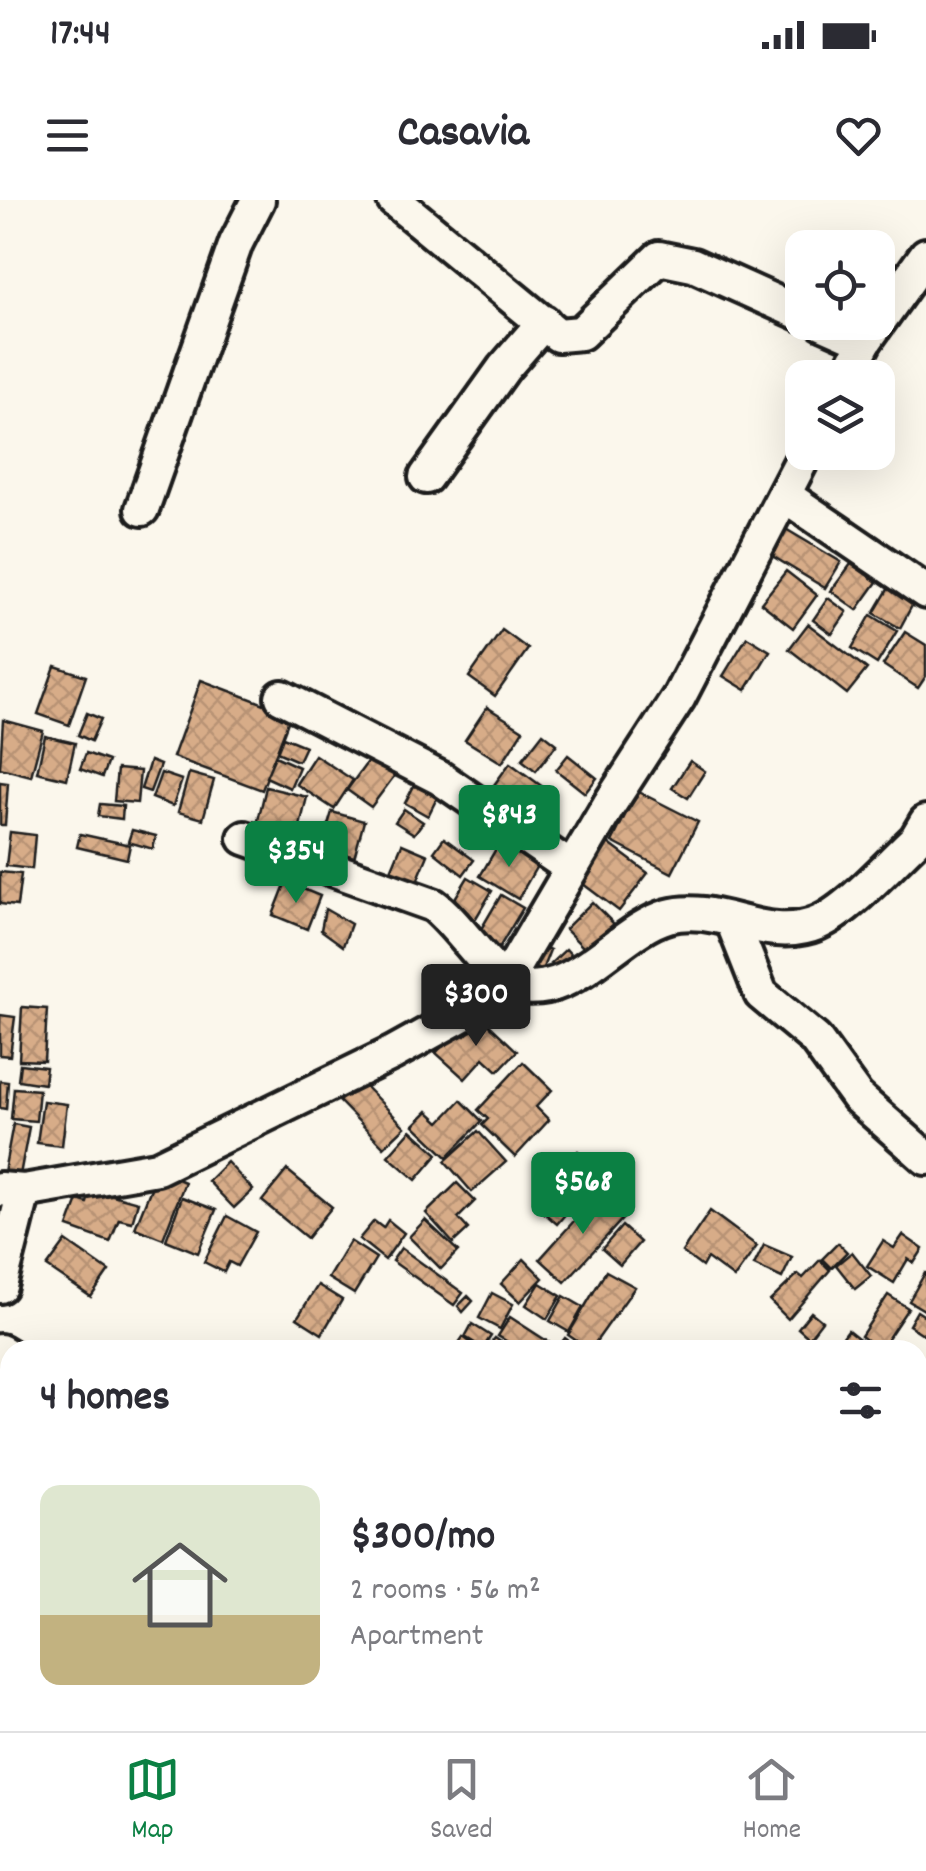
<!DOCTYPE html>
<html lang="en">
<head>
<meta charset="utf-8">
<style>
  :root { --surface:#fff; --page:#f7f7f7; --text:#2b2b33; --muted:#7c7c81; --line:#e1e1e2; --accent:#0b8043 }
  body { margin:0; font-family:Dekko,sans-serif; background:var(--page); color:var(--text); height:100vh; display:flex; flex-direction:column; font-size:38px; white-space:nowrap }
  * { box-sizing:border-box; margin:0 }
  p { font-size:32px; color:var(--muted) }
  .icon { flex:none; width:55px; height:55px; fill:none; stroke:currentColor; stroke-width:2; stroke-linecap:round; stroke-linejoin:round }
  .map { position:relative; flex:1; overflow:hidden }
  .side { position:absolute; left:0px; top:1140px; width:928px; height:392px; display:flex; flex-direction:column; background:var(--surface); border-radius:30px 30px 0 0; box-shadow:0 10px 40px #0002 }
  .side>* { flex:none }
  .fabs { position:absolute; left:785px; top:30px; display:grid; gap:20px }
  .fabs a { display:grid; place-items:center; width:110px; height:110px; border-radius:20px; background:var(--surface); box-shadow:0 10px 40px #0002; font-size:50px }
  .price { position:absolute; translate:-50% -85px; padding:0 22px; border-radius:10px; background:var(--accent); color:#fff; font-size:32px; line-height:65px; filter:drop-shadow(0 2px 5px #0008) }
  .price::after { content:''; position:absolute; left:50%; top:60px; width:30px; height:22px; margin-left:-15px; background:inherit; clip-path:polygon(0 0,100% 0,50% 100%) }
  .price.current { background:#222; color:#fff }
  ul { padding:0; list-style:none }
  li { display:flex; align-items:center; gap:30px; height:250px; padding:0 40px }
  li span { display:grid; place-items:center; flex:none; width:280px; height:200px; border-radius:20px; color:#555 }
  li>.icon { margin-inline-start:auto }
  span .icon { width:120px; height:120px; fill:#fffc; stroke-width:1 }
  li b { font-size:42px }
  h2 { display:flex; justify-content:space-between; align-items:center; height:120px; padding:0 40px; font-size:42px }
  .status { display:flex; justify-content:space-between; align-items:center; height:70px; padding:0 50px; background:var(--surface); direction:ltr }
  .status svg { height:28px; fill:currentColor }
  header { display:flex; justify-content:space-between; align-items:center; height:130px; padding:0 40px; background:var(--surface); font-size:45px; font-weight:800 }
  .tabs { display:flex; justify-content:space-around; align-items:center; height:140px; border-top:2px solid var(--line); background:var(--surface); font-size:28px; color:var(--muted) }
  .tabs a { display:grid; justify-items:center; gap:5px }
  .tabs .current { color:var(--accent) }
  .map>svg:first-child { display:block }
</style>
</head>
<body>
<div class="status"><b>17:44</b><svg viewBox="0 0 49 12"><path d="M0 12V9h3v3zM5 12V6h3v6zM10 12V3h3v9zM15 12V0h3v12zM26 1h20v11H26zM47 4h2v5h-2z"/></svg></div>
<header><svg class="icon" aria-label="menu" viewBox="0 0 24 24"><path d="M4 6h16M4 12h16M4 18h16"/></svg>Casavia<svg class="icon" aria-label="heart" viewBox="0 0 24 24"><path d="M12 20l-8-8c-3-5 5-10 8-4 3-6 11-1 8 4z"/></svg></header>
<div class="map">
<svg width="926" height="1531" viewBox="0 0 926 1531">
  <defs>
    <pattern id="building-cross-hatch" width="8" height="8" patternUnits="userSpaceOnUse" patternTransform="scale(2.5)"><rect width="8" height="8" fill="#d7ac88"/><path d="M0 0l8 8M0 8l8-8" fill="none" stroke="#b89375"/></pattern>
  </defs>
  <rect width="100%" height="100%" fill="#fbf7ec"/>
  <filter id="ink" filterUnits="userSpaceOnUse"><feTurbulence type="fractalNoise" baseFrequency=".01" numOctaves="2"/><feDisplacementMap in="SourceGraphic" scale="20" xChannelSelector="R" yChannelSelector="G"/><feConvolveMatrix kernelMatrix="1 2 1 2 8 2 1 2 1" color-interpolation-filters="sRGB"/></filter>
  <g filter="url(#ink)">
    <g fill="url(#building-cross-hatch)" stroke="#1c1c1c" stroke-width="2.5">
      <polygon points="784,328 841,362 825,388 769,354"/>
      <polygon points="851,364 877,382 857,410 831,391"/>
      <polygon points="786,371 817,395 793,428 761,403"/>
      <polygon points="890,386 915,400 900,428 874,413"/>
      <polygon points="828,398 847,412 832,434 813,420"/>
      <polygon points="871,415 897,431 877,464 852,448"/>
      <polygon points="808,424 867,469 847,494 789,449"/>
      <polygon points="502,430 528,449 495,496 469,477"/>
      <polygon points="905,432 926,445 926,476 918,488 883,465"/>
      <polygon points="747,437 770,451 746,490 723,476"/>
      <polygon points="55,466 86,476 69,525 38,514"/>
      <polygon points="201,480 291,514 262,590 173,557"/>
      <polygon points="487,507 523,530 502,563 465,540"/>
      <polygon points="87,513 101,519 91,541 78,535"/>
      <polygon points="3,520 43,531 31,576 0,568"/>
      <polygon points="543,533 557,544 536,571 522,560"/>
      <polygon points="45,536 75,543 67,579 37,572"/>
      <polygon points="283,537 305,546 298,561 277,552"/>
      <polygon points="86,553 108,561 102,577 80,569"/>
      <polygon points="315,555 353,580 334,609 296,584"/>
      <polygon points="568,555 597,578 585,593 556,570"/>
      <polygon points="275,556 299,567 290,588 266,577"/>
      <polygon points="371,557 395,575 371,607 347,590"/>
      <polygon points="150,561 160,565 150,592 141,589"/>
      <polygon points="690,561 705,571 688,598 672,588"/>
      <polygon points="510,563 547,590 529,615 491,589"/>
      <polygon points="117,569 140,571 137,603 114,601"/>
      <polygon points="161,573 182,580 173,606 152,598"/>
      <polygon points="189,573 214,580 203,619 178,612"/>
      <polygon points="0,582 8,583 5,625 0,625"/>
      <polygon points="416,582 439,594 428,616 405,603"/>
      <polygon points="266,587 307,597 296,643 255,633"/>
      <polygon points="637,591 698,622 672,673 612,642"/>
      <polygon points="100,604 123,606 122,619 98,616"/>
      <polygon points="404,609 423,622 414,634 395,622"/>
      <polygon points="332,612 364,621 354,658 321,649"/>
      <polygon points="132,630 156,636 153,649 128,642"/>
      <polygon points="10,632 35,635 32,669 6,666"/>
      <polygon points="80,634 130,645 127,659 77,647"/>
      <polygon points="444,638 474,660 463,675 434,652"/>
      <polygon points="500,642 538,664 518,699 480,676"/>
      <polygon points="608,643 648,673 619,711 579,681"/>
      <polygon points="402,644 428,655 413,691 387,680"/>
      <polygon points="0,672 21,674 17,706 0,704"/>
      <polygon points="468,677 492,691 473,723 449,708"/>
      <polygon points="286,682 320,696 307,729 273,715"/>
      <polygon points="501,695 523,708 496,753 474,741"/>
      <polygon points="592,702 614,724 587,751 565,729"/>
      <polygon points="325,709 351,724 343,746 321,730"/>
      <polygon points="536,744 550,750 539,778 525,772"/>
      <polygon points="566,749 573,757 558,771 551,763"/>
      <polygon points="22,807 47,809 44,861 19,860"/>
      <polygon points="0,815 15,817 10,856 0,855"/>
      <polygon points="482,818 517,851 498,871 484,858 465,879 436,853 458,829 465,836"/>
      <polygon points="523,862 552,890 536,907 549,920 515,957 482,925 488,919 478,910"/>
      <polygon points="20,864 46,867 44,884 18,880"/>
      <polygon points="0,881 8,882 6,909 0,908"/>
      <polygon points="360,881 405,927 384,947 339,901"/>
      <polygon points="14,888 39,890 36,921 11,919"/>
      <polygon points="461,900 482,921 447,957 414,925 428,911 440,922"/>
      <polygon points="43,901 67,904 62,946 37,943"/>
      <polygon points="13,924 29,927 20,975 4,972"/>
      <polygon points="411,930 438,954 416,980 388,956"/>
      <polygon points="478,931 506,962 472,992 445,961"/>
      <polygon points="578,951 602,971 557,1024 534,1004"/>
      <polygon points="227,962 253,990 234,1008 208,981"/>
      <polygon points="287,970 332,1007 307,1038 262,1001"/>
      <polygon points="158,971 185,982 163,1039 135,1028"/>
      <polygon points="457,983 475,1001 458,1018 468,1029 453,1043 426,1013"/>
      <polygon points="91,989 138,1002 132,1022 119,1019 110,1042 68,1027 78,1000 87,1003"/>
      <polygon points="600,992 626,1015 565,1082 540,1059"/>
      <polygon points="182,997 216,1010 198,1053 166,1040"/>
      <polygon points="710,1011 757,1046 734,1078 707,1058 702,1067 682,1052"/>
      <polygon points="227,1016 256,1032 237,1066 229,1062 224,1072 204,1062"/>
      <polygon points="388,1020 404,1033 385,1060 359,1039 374,1021 383,1028"/>
      <polygon points="425,1020 458,1051 441,1069 409,1037"/>
      <polygon points="622,1026 640,1042 620,1065 602,1049"/>
      <polygon points="903,1035 923,1049 914,1063 908,1059 894,1083 867,1066 883,1041 894,1048"/>
      <polygon points="66,1041 109,1071 91,1097 47,1067"/>
      <polygon points="350,1041 376,1058 354,1094 328,1078"/>
      <polygon points="838,1043 847,1052 831,1068 822,1059"/>
      <polygon points="764,1045 792,1057 782,1078 754,1065"/>
      <polygon points="401,1048 463,1093 454,1105 392,1061"/>
      <polygon points="852,1052 871,1076 855,1089 836,1065"/>
      <polygon points="524,1059 543,1078 520,1102 501,1084"/>
      <polygon points="820,1060 830,1070 788,1119 770,1101 798,1074 803,1078"/>
      <polygon points="606,1071 635,1087 590,1150 568,1135"/>
      <polygon points="925,1073 926,1073 926,1111 909,1101"/>
      <polygon points="540,1083 561,1096 547,1119 526,1105"/>
      <polygon points="318,1085 342,1100 322,1134 297,1118"/>
      <polygon points="492,1093 513,1104 500,1129 479,1118"/>
      <polygon points="888,1095 908,1108 880,1150 861,1136"/>
      <polygon points="468,1096 473,1101 463,1112 458,1106"/>
      <polygon points="564,1096 583,1107 569,1132 550,1121"/>
      <polygon points="917,1111 926,1117 926,1136 909,1125"/>
      <polygon points="811,1112 822,1121 809,1138 798,1128"/>
      <polygon points="510,1117 553,1145 550,1150 521,1150 498,1136"/>
      <polygon points="472,1124 491,1136 483,1148 465,1137"/>
      <polygon points="848,1130 873,1150 833,1150"/>
      <polygon points="463,1137 481,1150 454,1150"/>
      <polygon points="495,1138 502,1143 490,1150 487,1148"/>
      <polygon points="565,1138 578,1148 578,1150 556,1150"/>
      <polygon points="918,1177 926,1183 926,1221 918,1215"/>
      <polygon points="10,1199 10,1223 0,1216"/>
      <polygon points="925,1293 926,1322 918,1334 918,1303"/>
      <polygon points="5,1346 10,1349 10,1374 0,1390 0,1353"/>
      <polygon points="918,1380 926,1387 926,1412 921,1408 918,1412"/>
      <polygon points="921,1424 926,1428 925,1452 918,1452"/>
      <polygon points="918,1475 926,1481 926,1523 918,1516"/>
      <polygon points="330,1522 341,1522 343,1523 340,1531 326,1531"/>
      <polygon points="357,1522 369,1522 366,1531 353,1531"/>
      <polygon points="374,1522 401,1522 398,1531 371,1531"/>
      <polygon points="410,1522 434,1522 430,1531 406,1531"/>
      <polygon points="486,1522 530,1522 526,1531 496,1531"/>
      <polygon points="570,1522 586,1522 581,1531 566,1528"/>
      <polygon points="626,1522 644,1522 655,1529 621,1531"/>
      <polygon points="726,1522 763,1522 764,1523 759,1531 721,1531"/>
      <polygon points="817,1522 847,1522 842,1531 818,1531 821,1525"/>
      <polygon points="906,1522 909,1522 923,1531 901,1531"/>
    </g>
    <g fill="none" stroke-linecap="round" stroke-linejoin="round">
      <g stroke="#1c1c1c" stroke-width="40">
        <g id="minor">
          <polyline points="394,0 558,135 581,133 659,58 693,65 802,114"/>
          <polyline points="822,122 865,141"/>
          <polyline points="846,178 865,141 926,55"/>
          <polyline points="426,277 504,168 544,122"/>
          <polyline points="784,295 926,392"/>
          <polyline points="142,309 236,43 258,0"/>
          <polyline points="282,497 440,578 571,668"/>
          <path d="M 245,638 L 433,705 C 456,721 495,780 512,785 C 573,803 616,731 668,716 C 718,702 766,745 818,723 C 849,710 890,663 916,639 L 926,622"/>
          <polyline points="733,723 761,794 815,839 857,897 926,958"/>
          <polyline points="0,989 24,991 157,968 393,853 476,807 505,782 609,605 679,497 806,252"/>
          <polyline points="0,1086 24,991"/>
          <polyline points="0,1151 10,1157"/>
          <polyline points="459,1522 477,1531"/>
        </g>
      </g>
      <use href="#minor" stroke="#fbf7ec" stroke-width="32"/>
    </g>
  </g>
</svg>
<div class="fabs">
<a><svg class="icon" aria-label="locate" viewBox="0 0 24 24"><circle cx="12" cy="12" r="6"/><path d="M12 2v4M12 18v4M2 12h4M18 12h4"/></svg></a>
<a><svg class="icon" aria-label="layers" viewBox="0 0 24 24"><path d="M12 4l9 5-9 5-9-5zM3 14l9 5 9-5"/></svg></a>
</div>
<b class="price" style="left:509px;top:670px">$843</b>
<b class="price" style="left:296px;top:706px">$354</b>
<b class="price current" style="left:476px;top:849px">$300</b>
<b class="price" style="left:583px;top:1037px">$568</b>
<section class="side">
<h2>4 homes<svg class="icon" aria-label="filters" viewBox="0 0 24 24"><path d="M4 7h16M4 17h16"/><circle cx="9" cy="7" r="2"/><circle cx="15" cy="17" r="2"/></svg></h2>
<ul>
<li><span style="background:linear-gradient(#dfe7d0 65%,#c2b280 0)"><svg class="icon" aria-label="home" viewBox="0 0 24 24"><path d="M3 11l9-7 9 7M6 9v11h12V9"/></svg></span><div><b>$300/mo</b><p>2 rooms · 56 m²</p><p>Apartment</p></div></li>
</ul>
</section>
</div>
<nav class="tabs">
<a class="current"><svg class="icon" aria-label="map" viewBox="0 0 24 24"><path d="M3 6l6-2 6 2 6-2v14l-6 2-6-2-6 2zM9 4v14M15 6v14"/></svg>Map</a>
<a><svg class="icon" aria-label="saved" viewBox="0 0 24 24"><path d="M7 4h10v16l-5-4-5 4z"/></svg>Saved</a>
<a><svg class="icon" aria-label="home" viewBox="0 0 24 24"><path d="M3 11l9-7 9 7M6 9v11h12V9"/></svg>Home</a>
</nav>
</body>
</html>
